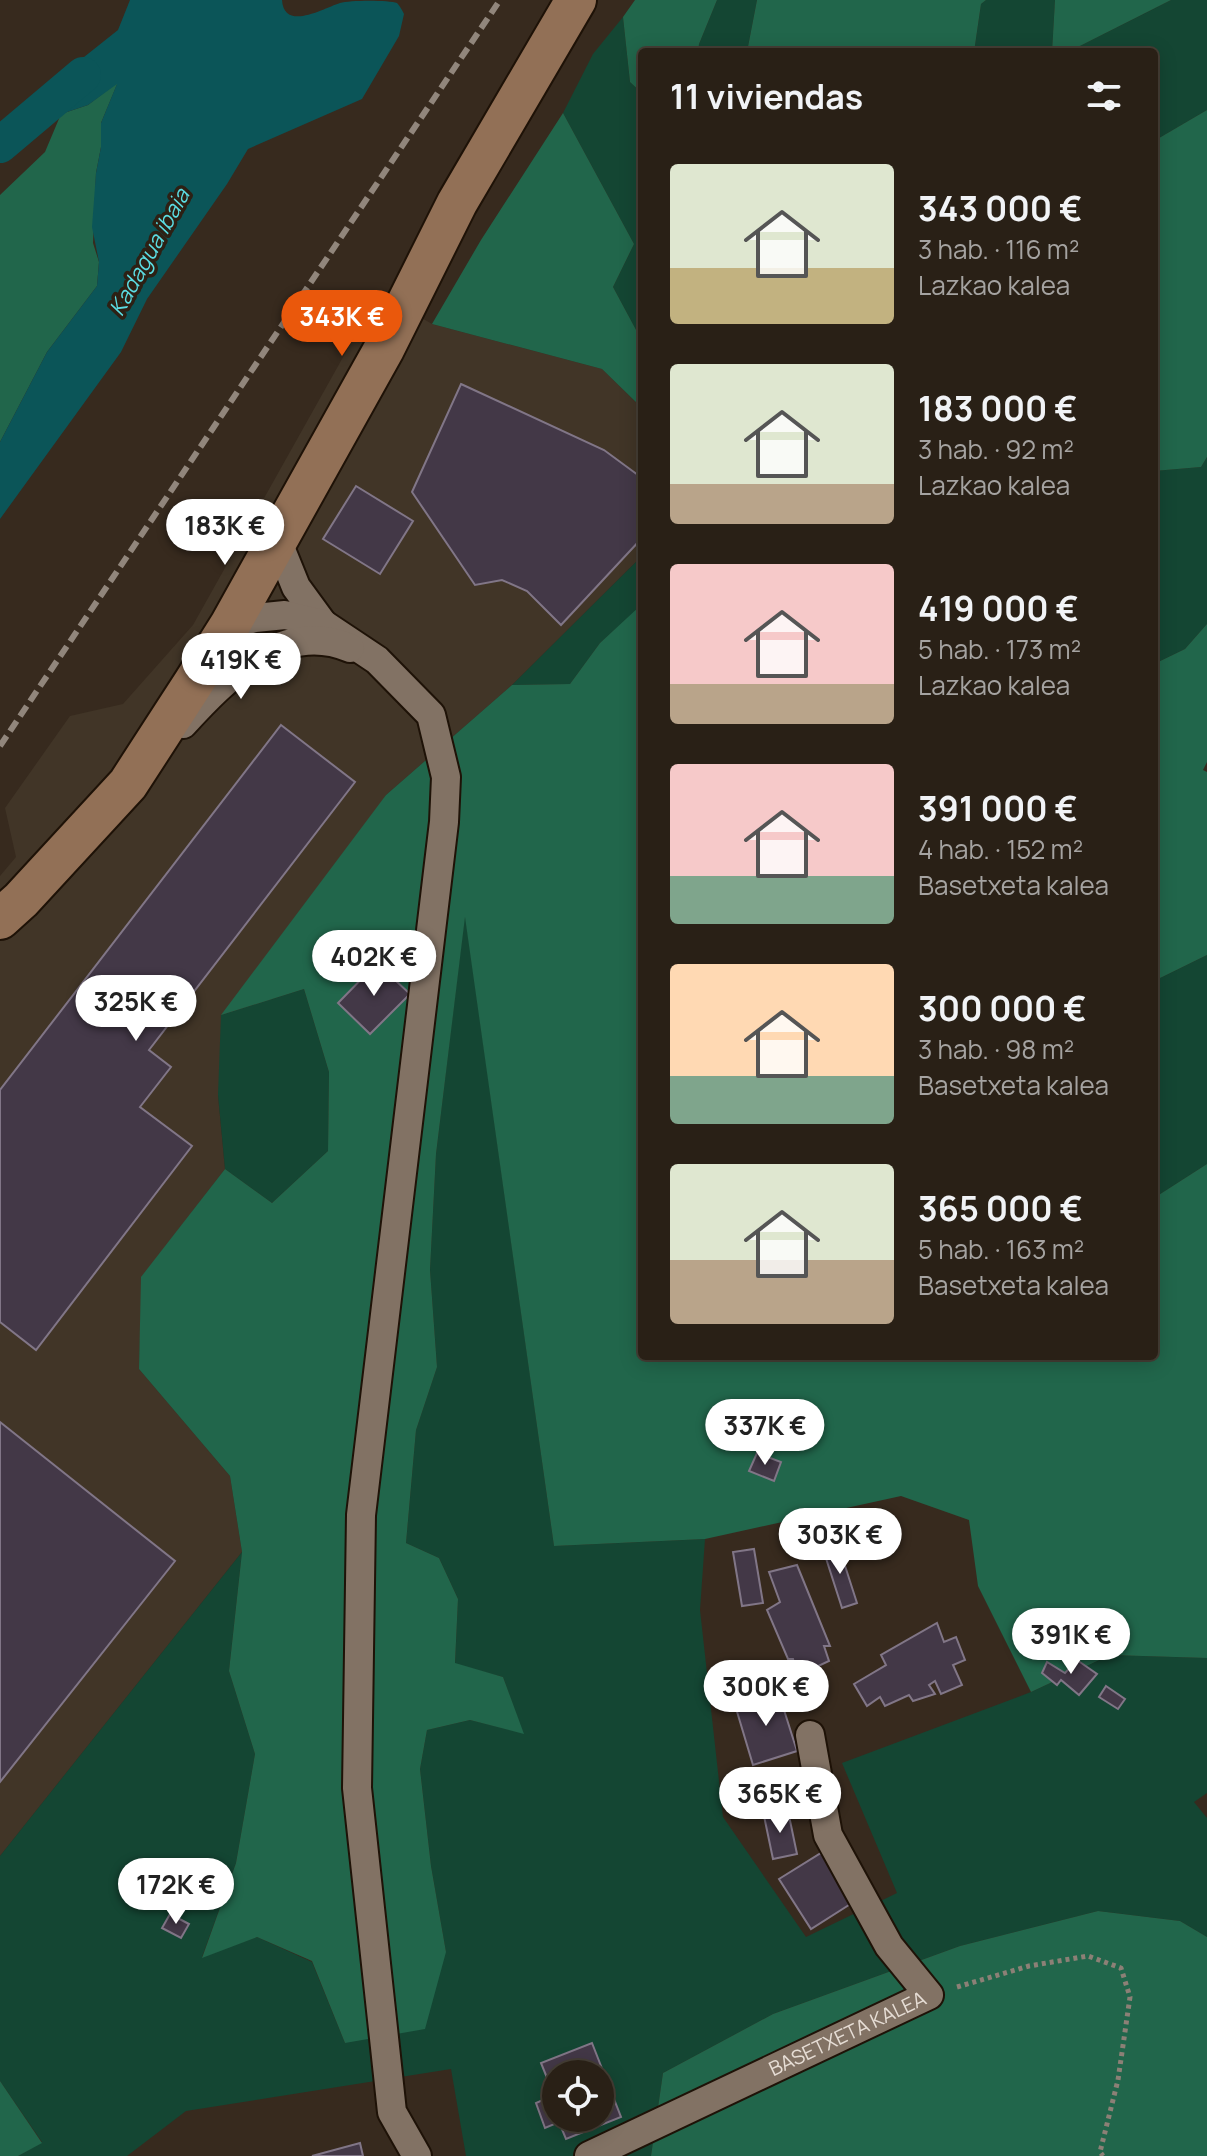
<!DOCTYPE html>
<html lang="es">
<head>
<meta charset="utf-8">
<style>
  :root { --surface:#292016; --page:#352d23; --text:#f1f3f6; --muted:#a5a3a1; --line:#453e35; --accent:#ea580c }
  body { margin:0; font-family:Manrope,sans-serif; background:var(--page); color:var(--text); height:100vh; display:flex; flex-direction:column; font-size:30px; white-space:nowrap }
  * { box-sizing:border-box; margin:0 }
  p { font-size:26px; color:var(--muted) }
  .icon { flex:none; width:44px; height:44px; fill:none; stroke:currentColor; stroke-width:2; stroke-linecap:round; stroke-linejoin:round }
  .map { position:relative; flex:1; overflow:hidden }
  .drawer { position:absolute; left:638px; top:48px; width:520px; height:1312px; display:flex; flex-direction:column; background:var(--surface); border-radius:8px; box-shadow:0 4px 20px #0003,0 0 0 2px var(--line) }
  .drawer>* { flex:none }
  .tools { position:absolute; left:542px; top:2060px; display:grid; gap:16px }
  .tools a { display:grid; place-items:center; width:72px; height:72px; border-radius:50%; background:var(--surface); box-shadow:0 4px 20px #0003,0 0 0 2px var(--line); font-size:40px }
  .price { position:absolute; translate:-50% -68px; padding:0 18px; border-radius:28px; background:#fff; color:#222; font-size:26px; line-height:52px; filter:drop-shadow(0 2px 4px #0008) }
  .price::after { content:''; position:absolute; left:50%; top:48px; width:24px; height:18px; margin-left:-12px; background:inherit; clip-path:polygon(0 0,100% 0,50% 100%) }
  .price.on { background:var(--accent); color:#fff }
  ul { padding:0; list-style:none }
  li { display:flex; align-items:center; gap:24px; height:200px; padding:0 32px }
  li span { display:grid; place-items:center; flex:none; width:224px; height:160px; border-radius:8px; color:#555 }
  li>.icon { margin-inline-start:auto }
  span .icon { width:96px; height:96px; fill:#fffc; stroke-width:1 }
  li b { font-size:34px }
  h2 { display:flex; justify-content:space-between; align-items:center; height:96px; padding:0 32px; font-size:34px }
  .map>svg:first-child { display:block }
</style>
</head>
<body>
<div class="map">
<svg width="1207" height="2156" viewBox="0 0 1207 2156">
  <rect width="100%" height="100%" fill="#372a1e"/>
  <polygon fill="#413527" points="379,293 432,324 602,369 642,408 642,556 512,685 386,795 218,1095 225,1169 142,1277 139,1369 230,1476 242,1552 0,1856 0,876 16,857 5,808 70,716 123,704 193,625"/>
  <g fill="#144633" fill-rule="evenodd">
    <polygon points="717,0 757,0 747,52 698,52 699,44"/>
    <polygon points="986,0 1055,0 1052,52 974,52 981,4"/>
    <polygon points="1171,0 1207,0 1207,110 1154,141 1154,52 1068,52"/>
    <polygon points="623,17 630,82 642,93 642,341 613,287 634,244 563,113 593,54"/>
    <polygon points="1207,457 1207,624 1185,649 1154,664 1154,635 1159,616 1160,555 1154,549 1154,471 1201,467"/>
    <polygon points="642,556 642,608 641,606 600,643 570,684 512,685"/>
    <path d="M 465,913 L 554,1546 L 705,1539 L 700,1610 L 723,1817 L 806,1937 L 897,1893 L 842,1763 L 1031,1692 L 1110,1655 L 1207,1658 L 1207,1793 L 1194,1802 L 1207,1818 L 1207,1937 L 1180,1921 L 1098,1911 L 960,1946 L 773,2014 L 663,2073 L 651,2156 L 466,2156 L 451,2069 L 186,2111 L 127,2156 L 18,2156 L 42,2142 L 0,2081 L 0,1856 L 242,1552 L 229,1671 L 255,1754 L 236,1863 L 202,1957 L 257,1937 L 312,1962 L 345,2043 L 446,1952 L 431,1866 L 420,1769 L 427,1730 L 470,1720 L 523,1733 L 503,1677 L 455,1664 L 458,1599 L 439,1558 L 406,1543 L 416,1430 L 437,1367 L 430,1270 L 436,1154 ZM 556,2074 L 600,2074 L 600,2118 L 556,2118 Z"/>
    <polygon points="1207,955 1207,1164 1154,1198 1154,981"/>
    <polygon points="304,989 329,1072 328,1151 272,1203 225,1169 218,1095 221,1015"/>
  </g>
  <g fill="#21664b">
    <polygon points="635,0 717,0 699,44 698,52 642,52 642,93 630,82 623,17"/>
    <polygon points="757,0 986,0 981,4 974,52 747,52"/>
    <polygon points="1055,0 1171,0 1068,52 1052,52"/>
    <polygon points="118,82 101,123 101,147 96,173 93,243 99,262 97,286 47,352 0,442 0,195 45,152 61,114 88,105"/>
    <polygon points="1207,110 1207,457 1201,467 1154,471 1154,141"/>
    <polygon points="563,113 634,244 613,287 642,341 642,408 602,369 432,324 481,240"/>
    <polygon points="640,606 642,1356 1154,1356 1154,1198 1207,1164 1207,1658 1110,1655 1031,1692 978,1586 969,1520 901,1496 705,1539 554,1546 465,917 436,1154 430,1270 437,1367 416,1430 406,1543 439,1558 458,1599 455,1663 503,1677 524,1734 470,1720 427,1730 420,1769 431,1866 446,1952 425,2029 345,2043 312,1961 257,1937 202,1958 236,1863 255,1754 229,1671 242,1552 230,1476 139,1369 141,1277 225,1169 272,1203 328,1151 329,1072 304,989 221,1015 386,795 512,685 570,684 600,643"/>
    <polygon points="1207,624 1207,762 1203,770 1207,772 1207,955 1154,981 1154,664 1185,649"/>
    <polygon points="1098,1911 1180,1921 1207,1937 1207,2156 651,2156 663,2073 773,2014 960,1946"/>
    <polygon points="0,2081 42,2143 18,2156 0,2156"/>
  </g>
  <path fill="#0b5558" d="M 130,0 L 282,0 C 284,32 324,8 340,3 C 350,0 389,0 397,3 C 400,6 402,10 404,14 L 399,36 L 362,99 L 248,149 L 227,184 L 147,299 L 121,352 L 0,519 L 0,442 L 47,352 L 97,286 L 99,262 L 92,227 L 96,173 L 101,147 L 101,123 L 117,84 L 88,105 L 61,114 L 45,107 L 35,96 L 118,30 Z"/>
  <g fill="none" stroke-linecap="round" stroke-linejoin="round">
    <polyline stroke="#0b5558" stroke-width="36" points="0,145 83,75"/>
  </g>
  <g fill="#433847" stroke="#817687" stroke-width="2" fill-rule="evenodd">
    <polygon points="461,384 604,450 642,478 642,538 561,625 527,591 502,580 475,585 412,492"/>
    <polygon points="356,486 413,521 380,574 323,539"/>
    <polygon points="281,725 355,782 149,1050 171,1067 140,1107 192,1146 36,1350 0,1322 0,1090"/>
    <polygon points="377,963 410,994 370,1034 338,1003"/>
    <polygon points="0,1422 175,1561 0,1782"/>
    <polygon points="757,1453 781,1462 774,1481 749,1471"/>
    <polygon points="838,1544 857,1603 842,1608 823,1549"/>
    <polygon points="754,1549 763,1603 742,1606 733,1552"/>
    <polygon points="797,1565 830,1646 824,1646 829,1661 797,1676 793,1659 788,1659 767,1610 780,1602 769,1572"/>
    <polygon points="937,1623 944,1642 956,1637 965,1660 953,1665 962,1685 941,1694 935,1681 929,1685 935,1694 913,1701 909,1695 885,1706 880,1697 867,1706 854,1684 886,1665 881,1655"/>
    <polygon points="1077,1660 1097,1674 1079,1695 1061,1680 1057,1685 1042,1673 1047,1662 1065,1673"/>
    <polygon points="1106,1686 1125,1699 1118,1709 1099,1697"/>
    <polygon points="778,1691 797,1751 753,1765 735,1705"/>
    <polygon points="788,1811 797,1854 773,1859 764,1816"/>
    <polygon points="821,1853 852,1903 811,1929 779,1879"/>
    <polygon points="170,1914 189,1924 181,1938 162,1928"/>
    <path d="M 592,2043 L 621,2117 L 566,2139 L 559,2122 L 545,2128 L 536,2103 L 554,2095 L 541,2063 ZM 556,2074 L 600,2074 L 600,2118 L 556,2118 Z"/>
    <polygon points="360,2143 363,2156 312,2156"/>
  </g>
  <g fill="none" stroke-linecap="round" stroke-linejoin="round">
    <g stroke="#1e1207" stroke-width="32">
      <g id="street">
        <polyline points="277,540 296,587 323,624"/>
        <polyline points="230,625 255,618 285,615 323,624 377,660 431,715 446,777 444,822 361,1515 357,1788 392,2112 417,2156"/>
        <path d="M 183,724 C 225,678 283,619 350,648"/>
        <path id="s1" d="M 589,2156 L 929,1995 L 889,1946 L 828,1835 L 810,1735"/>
      </g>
    </g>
    <g stroke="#1e1207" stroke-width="44">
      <polyline id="secondary" points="0,919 21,900 128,784 194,682 230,625 384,349 457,203 576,0"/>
    </g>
    <polyline stroke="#8c8076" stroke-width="5" stroke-dasharray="4 4" stroke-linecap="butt" points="957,1987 1029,1966 1088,1956 1121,1968 1130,1997 1118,2080 1100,2152 1103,2156"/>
    <use href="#street" stroke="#827264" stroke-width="28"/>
    <use href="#secondary" stroke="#927056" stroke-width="40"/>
    <polyline stroke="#91867c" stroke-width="6" stroke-dasharray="12 6" stroke-linecap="butt" points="0,746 500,0"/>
  </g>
  <g text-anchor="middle" stroke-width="7" stroke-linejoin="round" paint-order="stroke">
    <g font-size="20" fill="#e6ddd5" stroke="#2d2014">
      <text dy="7" stroke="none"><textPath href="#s1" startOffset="286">BASETXETA KALEA</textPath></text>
    </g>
    <g font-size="22" font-style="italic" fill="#5bdce2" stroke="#2d2014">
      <text transform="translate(149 252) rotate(-61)" y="8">Kadagua ibaia</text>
    </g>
  </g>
</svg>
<div class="tools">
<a><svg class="icon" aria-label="locate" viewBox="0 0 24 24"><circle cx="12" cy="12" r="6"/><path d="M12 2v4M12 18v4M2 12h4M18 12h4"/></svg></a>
</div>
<b class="price on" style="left:342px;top:358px">343K €</b>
<b class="price" style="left:225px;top:567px">183K €</b>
<b class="price" style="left:241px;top:701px">419K €</b>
<b class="price" style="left:374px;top:998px">402K €</b>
<b class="price" style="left:136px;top:1043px">325K €</b>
<b class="price" style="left:765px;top:1467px">337K €</b>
<b class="price" style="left:840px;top:1576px">303K €</b>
<b class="price" style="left:1071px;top:1676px">391K €</b>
<b class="price" style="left:766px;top:1728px">300K €</b>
<b class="price" style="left:780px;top:1835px">365K €</b>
<b class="price" style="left:176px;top:1926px">172K €</b>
<section class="drawer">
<h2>11 viviendas<svg class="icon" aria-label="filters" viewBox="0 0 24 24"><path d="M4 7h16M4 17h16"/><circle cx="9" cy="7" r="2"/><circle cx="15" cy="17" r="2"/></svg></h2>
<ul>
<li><span style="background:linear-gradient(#dfe7d0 65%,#c2b280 0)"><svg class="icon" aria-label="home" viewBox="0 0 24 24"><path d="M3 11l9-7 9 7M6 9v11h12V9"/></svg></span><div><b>343 000 €</b><p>3 hab. · 116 m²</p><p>Lazkao kalea</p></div></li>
<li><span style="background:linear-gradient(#dfe7d0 75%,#b9a48a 0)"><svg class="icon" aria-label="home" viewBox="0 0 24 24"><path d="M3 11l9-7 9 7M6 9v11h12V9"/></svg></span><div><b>183 000 €</b><p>3 hab. · 92 m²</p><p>Lazkao kalea</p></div></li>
<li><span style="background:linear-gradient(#f6c9c9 75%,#b9a48a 0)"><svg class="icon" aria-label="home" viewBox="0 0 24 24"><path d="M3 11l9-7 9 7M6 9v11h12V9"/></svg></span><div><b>419 000 €</b><p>5 hab. · 173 m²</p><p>Lazkao kalea</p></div></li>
<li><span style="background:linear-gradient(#f6c9c9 70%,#7fa58c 0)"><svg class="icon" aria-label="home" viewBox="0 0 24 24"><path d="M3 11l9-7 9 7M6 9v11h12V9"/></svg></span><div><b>391 000 €</b><p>4 hab. · 152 m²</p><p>Basetxeta kalea</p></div></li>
<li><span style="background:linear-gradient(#ffd9b3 70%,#7fa58c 0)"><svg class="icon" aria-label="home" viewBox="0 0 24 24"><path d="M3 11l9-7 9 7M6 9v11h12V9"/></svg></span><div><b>300 000 €</b><p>3 hab. · 98 m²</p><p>Basetxeta kalea</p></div></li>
<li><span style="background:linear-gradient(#dfe7d0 60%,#b9a48a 0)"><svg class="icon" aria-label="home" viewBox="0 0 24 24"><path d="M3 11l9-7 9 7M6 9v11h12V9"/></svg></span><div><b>365 000 €</b><p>5 hab. · 163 m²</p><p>Basetxeta kalea</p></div></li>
</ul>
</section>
</div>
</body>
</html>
